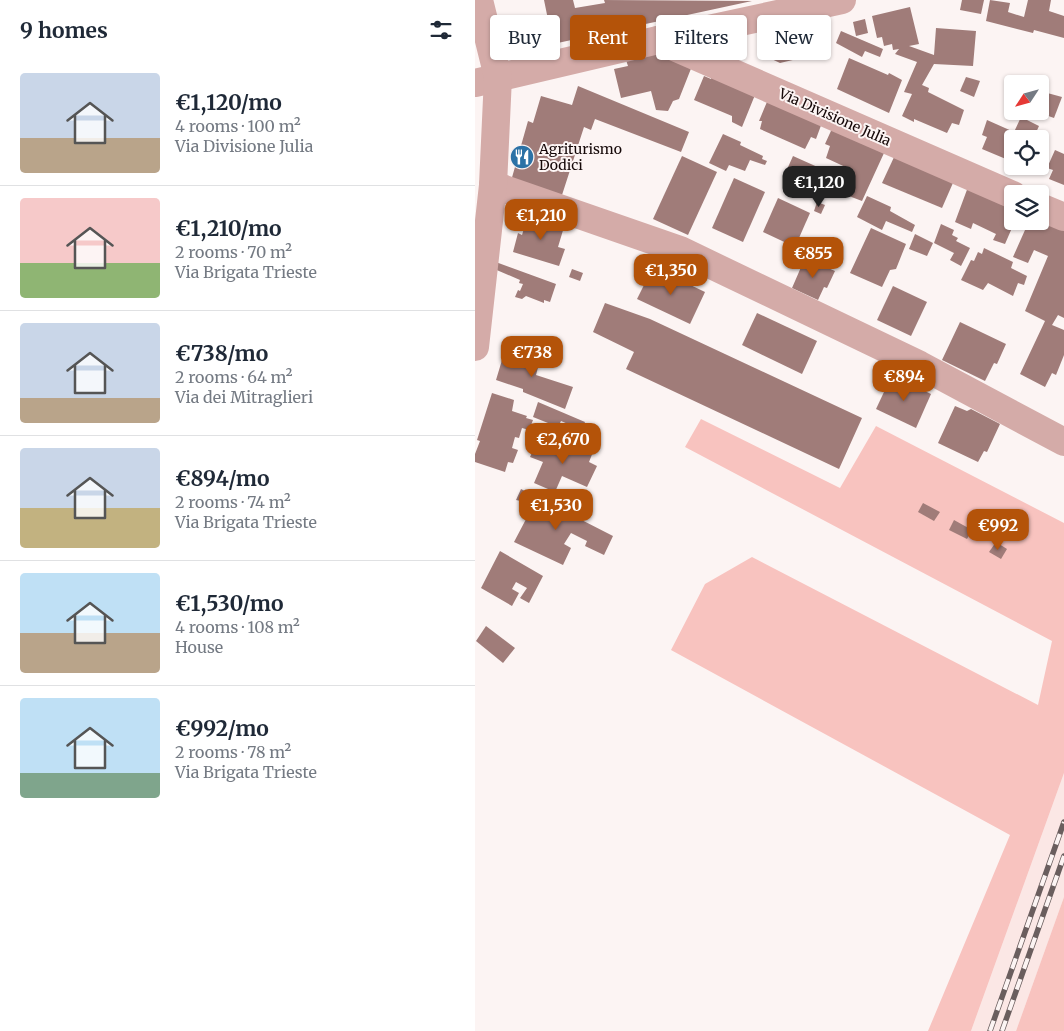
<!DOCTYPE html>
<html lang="en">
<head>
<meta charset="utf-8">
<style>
  :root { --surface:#fff; --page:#f2f2f3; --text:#1f2937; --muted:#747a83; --line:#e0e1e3; --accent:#b45309 }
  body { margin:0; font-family:Merriweather,serif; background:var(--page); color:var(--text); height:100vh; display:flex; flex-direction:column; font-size:19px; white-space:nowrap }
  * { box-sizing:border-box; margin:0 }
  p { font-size:16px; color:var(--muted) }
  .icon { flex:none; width:28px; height:28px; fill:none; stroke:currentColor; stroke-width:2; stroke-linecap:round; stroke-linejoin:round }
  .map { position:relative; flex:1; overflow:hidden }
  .side { display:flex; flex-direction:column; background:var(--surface); width:475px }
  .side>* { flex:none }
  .banner { position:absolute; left:15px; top:15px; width:475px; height:45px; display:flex; gap:10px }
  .needle { width:32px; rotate:234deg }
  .fabs { position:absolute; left:529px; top:75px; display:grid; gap:10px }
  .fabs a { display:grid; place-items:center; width:45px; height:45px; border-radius:5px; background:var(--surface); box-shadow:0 1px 4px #0004; font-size:25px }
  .price { position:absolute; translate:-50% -42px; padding:0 11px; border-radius:10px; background:var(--accent); color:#fff; font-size:16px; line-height:32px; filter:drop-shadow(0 1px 2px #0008) }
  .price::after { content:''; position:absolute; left:50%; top:30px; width:15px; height:11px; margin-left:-8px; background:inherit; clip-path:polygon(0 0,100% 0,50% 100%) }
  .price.selected { background:#222; color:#fff }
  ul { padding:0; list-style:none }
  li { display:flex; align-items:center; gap:15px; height:125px; padding:0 20px }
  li+li { border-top:1px solid var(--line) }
  li span { display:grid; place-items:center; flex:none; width:140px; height:100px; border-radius:5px; color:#555 }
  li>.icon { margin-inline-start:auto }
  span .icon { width:60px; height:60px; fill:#fffc; stroke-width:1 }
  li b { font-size:21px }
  h2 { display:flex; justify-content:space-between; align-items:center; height:60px; padding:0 20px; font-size:21px }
  .tag { padding:0 18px; border-radius:5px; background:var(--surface); box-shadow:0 1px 4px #0004; font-size:18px; line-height:45px }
  .tag.selected { background:var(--accent); color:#fff }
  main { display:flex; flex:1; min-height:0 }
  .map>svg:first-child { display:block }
</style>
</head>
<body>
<main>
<section class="side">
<h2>9 homes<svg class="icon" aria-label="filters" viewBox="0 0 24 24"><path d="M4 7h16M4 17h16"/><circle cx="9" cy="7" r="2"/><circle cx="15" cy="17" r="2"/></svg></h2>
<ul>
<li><span style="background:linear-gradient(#c9d6e8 65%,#b9a48a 0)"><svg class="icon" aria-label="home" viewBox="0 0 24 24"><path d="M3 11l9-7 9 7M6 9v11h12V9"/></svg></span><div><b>€1,120/mo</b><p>4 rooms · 100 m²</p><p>Via Divisione Julia</p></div></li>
<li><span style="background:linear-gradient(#f6c9c9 65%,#8fb573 0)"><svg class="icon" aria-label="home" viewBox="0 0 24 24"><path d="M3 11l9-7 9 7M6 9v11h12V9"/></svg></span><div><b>€1,210/mo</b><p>2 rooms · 70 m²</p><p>Via Brigata Trieste</p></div></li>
<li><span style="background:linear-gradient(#c9d6e8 75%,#b9a48a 0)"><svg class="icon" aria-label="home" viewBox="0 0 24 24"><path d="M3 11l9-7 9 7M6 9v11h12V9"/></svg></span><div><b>€738/mo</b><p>2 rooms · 64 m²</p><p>Via dei Mitraglieri</p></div></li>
<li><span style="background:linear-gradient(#c9d6e8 60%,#c2b280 0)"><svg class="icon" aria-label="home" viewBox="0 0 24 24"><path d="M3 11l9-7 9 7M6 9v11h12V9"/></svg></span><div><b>€894/mo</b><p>2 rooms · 74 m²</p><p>Via Brigata Trieste</p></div></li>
<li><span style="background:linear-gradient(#bfe0f5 60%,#b9a48a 0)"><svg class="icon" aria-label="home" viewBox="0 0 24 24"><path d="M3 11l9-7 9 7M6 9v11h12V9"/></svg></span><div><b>€1,530/mo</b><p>4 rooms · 108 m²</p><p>House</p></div></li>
<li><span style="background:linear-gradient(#bfe0f5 75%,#7fa58c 0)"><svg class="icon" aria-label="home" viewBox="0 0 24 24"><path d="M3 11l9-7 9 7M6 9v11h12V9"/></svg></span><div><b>€992/mo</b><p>2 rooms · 78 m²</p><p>Via Brigata Trieste</p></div></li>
</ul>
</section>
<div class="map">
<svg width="589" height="1031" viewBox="0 0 589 1031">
  <rect width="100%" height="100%" fill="#fcf4f3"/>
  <polygon fill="#fbe7e5" points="589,773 589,897 541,1031 496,1031"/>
  <g fill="#f8c3bf">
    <polygon points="226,419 365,488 401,426 589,523 589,773 496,1031 453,1031 535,835 196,650 230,584 277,557 563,705 577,641 210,447"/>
    <polygon points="589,897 589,1031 541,1031"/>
  </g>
  <g fill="#a07c79">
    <polygon points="69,0 98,0 100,8 130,3 129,0 277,1 78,44"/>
    <polygon points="487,0 509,0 506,14 485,10"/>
    <polygon points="515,0 535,3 533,12 549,17 553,0 576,0 574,11 589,16 589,38 559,30 558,33 511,21"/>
    <polygon points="435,7 444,44 434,46 459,55 461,28 501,31 498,66 459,64 447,85 454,88 453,92 489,110 484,125 477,123 472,133 439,119 439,122 427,116 437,94 429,92 442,62 420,54 424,49 418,50 417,44 409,46 407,37 402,38 397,16"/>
    <polygon points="390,19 393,33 381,36 378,22"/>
    <polygon points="353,22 356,34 353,35 356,51 305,63 288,55 285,42 289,33 320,25 321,29"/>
    <polygon points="366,31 408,49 405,57 390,51 387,57 361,43"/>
    <polygon points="196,50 219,61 204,99 198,101 193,111 181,110 176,91 146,98 139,69 153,66 151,60"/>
    <polygon points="374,58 413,75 414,73 427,80 414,113 362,89"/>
    <polygon points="237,75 282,90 267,127 257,122 257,116 219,100 229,76 236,79"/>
    <polygon points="491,77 505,81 499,97 485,91"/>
    <polygon points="103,86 214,132 206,152 120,119 116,130 109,127 87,195 36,181 53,121 58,123 66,96 97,105"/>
    <polygon points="565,91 587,97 579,118 565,113"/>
    <polygon points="294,97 348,120 341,139 336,137 330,149 285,129 287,121 284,121"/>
    <polygon points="546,117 564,126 558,139 538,139 538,162 507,149 512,137 507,135 512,120 539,132"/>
    <polygon points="360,122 409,153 387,201 366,193 372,179 376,180 379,171 351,158 355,146 350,144"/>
    <polygon points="248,134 266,142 265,145 288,156 287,159 292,161 290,165 275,160 270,171 254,165 251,171 234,163"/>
    <polygon points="580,150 589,154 589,185 574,179 578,170 572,168"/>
    <polygon points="420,155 481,176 467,208 407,183"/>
    <polygon points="207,156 242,172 213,235 178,219"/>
    <polygon points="318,156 347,169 344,176 352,180 348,190 310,174"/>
    <polygon points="259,178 290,192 268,242 237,228"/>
    <polygon points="493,187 538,209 538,221 540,221 530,244 518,240 521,234 498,223 496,229 480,222"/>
    <polygon points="392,196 416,207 415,211 440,225 437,232 411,221 407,230 382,217"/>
    <polygon points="303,198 335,213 320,247 288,232"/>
    <polygon points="342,202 350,205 346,214 339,211"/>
    <polygon points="53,216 89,227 83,247 90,249 84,266 38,252 43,233 47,235"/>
    <polygon points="554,221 565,221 589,230 589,318 583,315 577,325 589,330 589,355 581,375 577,373 570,387 545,374 570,321 550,311 573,256 559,250 553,263 538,257"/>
    <polygon points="466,224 479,230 477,235 483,238 481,241 495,248 486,266 475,260 479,253 459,243"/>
    <polygon points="396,228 431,244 421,269 415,270 407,287 375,273"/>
    <polygon points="440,234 458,243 452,256 434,249"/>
    <polygon points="509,248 538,262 536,268 552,276 549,285 543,283 538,296 513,283 508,290 486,280 496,260 499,261 503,252 507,254"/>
    <polygon points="330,258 360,271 352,288 349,287 343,300 317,288"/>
    <polygon points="18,261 81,284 75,302 69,300 69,303 51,296 47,299 40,297 43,290 45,291 48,284 44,283 45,280 17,268"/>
    <polygon points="178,267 230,292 215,324 162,299"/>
    <polygon points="97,269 108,273 105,281 94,277"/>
    <polygon points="418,286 452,302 436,336 402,320"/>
    <polygon points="130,303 175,319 387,418 364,469 151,369 159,352 118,332"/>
    <polygon points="282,313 342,341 327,374 267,345"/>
    <polygon points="485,322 531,344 522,364 519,363 510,381 467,360"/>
    <polygon points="34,346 66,356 61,375 98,387 90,409 48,392 48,389 21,380 27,360 29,361"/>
    <polygon points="417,375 456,394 441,428 401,409"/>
    <polygon points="17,393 39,400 37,411 52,416 51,418 58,420 54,430 47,428 44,438 40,437 37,448 43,450 38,463 33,462 30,472 0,462 0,454 5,441 2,440"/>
    <polygon points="63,402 110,422 107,430 86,421 83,427 58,417"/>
    <polygon points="480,406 492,411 496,409 525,424 512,452 509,451 503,462 463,443"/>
    <polygon points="88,439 118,452 114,462 122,466 112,487 87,476 80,492 59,483 68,462 55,457 60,446 67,449 69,444 78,448 79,445 85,448"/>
    <polygon points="46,489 138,536 129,555 110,546 112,541 96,533 89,544 96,548 88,565 39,542 59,504 41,500"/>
    <polygon points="448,503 465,512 459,521 443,512"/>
    <polygon points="479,520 497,530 492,539 474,530"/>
    <polygon points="521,542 532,549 526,559 514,552"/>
    <polygon points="25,551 68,576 54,603 45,598 52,588 41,582 37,589 44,593 37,606 6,588"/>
    <polygon points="11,626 40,648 28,663 1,641"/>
  </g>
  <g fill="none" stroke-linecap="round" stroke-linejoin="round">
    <g stroke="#d4aba8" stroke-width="28">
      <polyline points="183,40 538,195"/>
      <polyline points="0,83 183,40 367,0"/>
      <polyline points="18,185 205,250 445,365 589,442"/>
      <polyline points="565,207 589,217"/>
      <polyline points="0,347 18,185 23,77 4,0"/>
    </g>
    <g stroke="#6a5e5e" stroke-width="5.5">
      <g id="rail">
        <polyline points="515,1031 589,822"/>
        <polyline points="527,1031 589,856"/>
      </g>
    </g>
    <use href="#rail" stroke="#fcf4f3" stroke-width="4" stroke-dasharray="11" stroke-linecap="butt"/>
  </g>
  <defs>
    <g id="restaurant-disc" transform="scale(1.25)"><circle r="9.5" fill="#2c72a6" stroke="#fcf4f3"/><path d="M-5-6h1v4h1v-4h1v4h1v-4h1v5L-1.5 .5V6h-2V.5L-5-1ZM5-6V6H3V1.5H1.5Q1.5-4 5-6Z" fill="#fff"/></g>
  </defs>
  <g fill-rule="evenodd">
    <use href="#restaurant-disc" x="47" y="157"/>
  </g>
  <g text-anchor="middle" stroke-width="4" stroke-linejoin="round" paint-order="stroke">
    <g font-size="14" fill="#150808" stroke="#fcf4f3">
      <text transform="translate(360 117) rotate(24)" y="5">Via Divisione Julia</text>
    </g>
    <g font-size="14" fill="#150808" stroke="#fcf4f3" text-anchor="start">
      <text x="64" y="154">Agriturismo<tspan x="64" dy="16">Dodici</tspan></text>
    </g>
  </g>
</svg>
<div class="fabs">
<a><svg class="needle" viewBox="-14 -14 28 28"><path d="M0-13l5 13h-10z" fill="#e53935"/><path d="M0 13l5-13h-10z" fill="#747a83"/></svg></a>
<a><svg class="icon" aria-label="locate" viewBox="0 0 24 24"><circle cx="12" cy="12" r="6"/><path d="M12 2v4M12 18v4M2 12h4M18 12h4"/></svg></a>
<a><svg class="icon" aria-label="layers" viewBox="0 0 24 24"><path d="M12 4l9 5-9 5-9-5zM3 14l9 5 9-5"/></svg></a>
</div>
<b class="price selected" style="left:344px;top:208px">€1,120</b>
<b class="price" style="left:66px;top:241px">€1,210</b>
<b class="price" style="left:338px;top:279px">€855</b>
<b class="price" style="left:196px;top:296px">€1,350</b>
<b class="price" style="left:57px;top:378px">€738</b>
<b class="price" style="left:429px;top:402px">€894</b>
<b class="price" style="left:88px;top:465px">€2,670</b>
<b class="price" style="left:81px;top:531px">€1,530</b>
<b class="price" style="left:523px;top:551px">€992</b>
<div class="banner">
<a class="tag">Buy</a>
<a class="tag selected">Rent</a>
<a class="tag">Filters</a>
<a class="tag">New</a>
</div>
</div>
</main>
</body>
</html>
